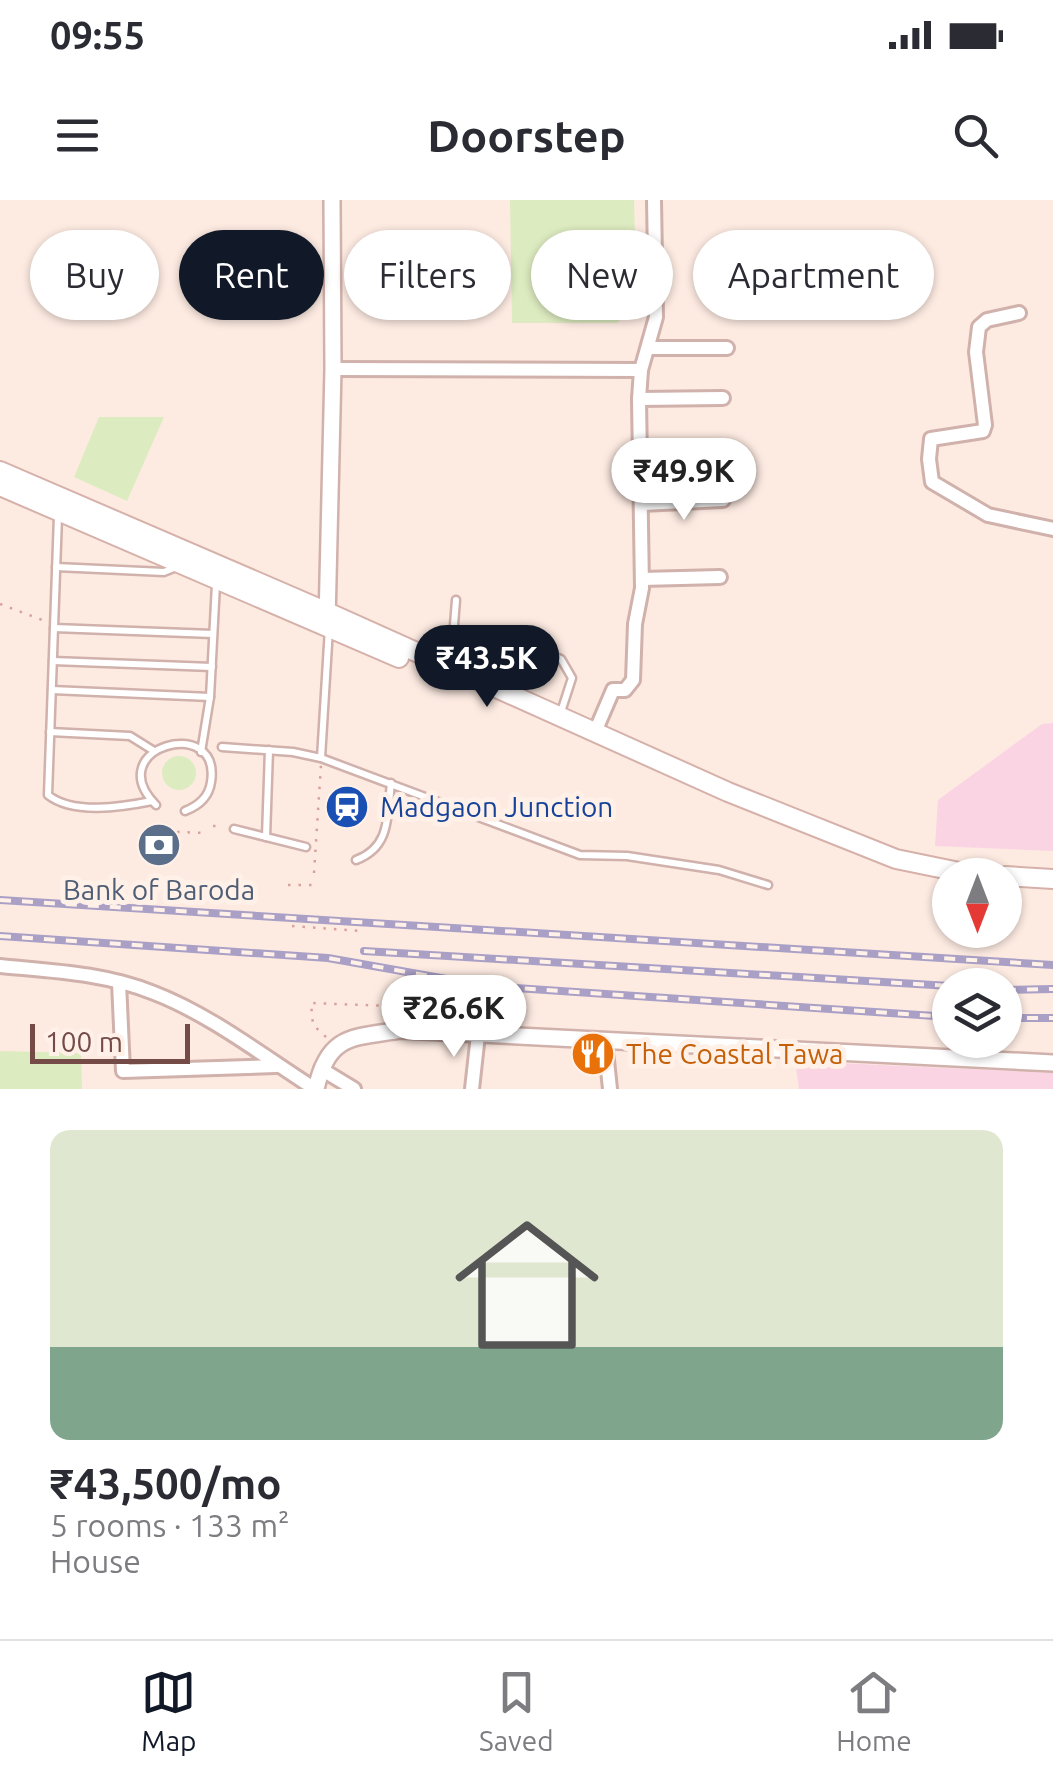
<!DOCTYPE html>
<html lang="en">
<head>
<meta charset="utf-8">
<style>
  :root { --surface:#fff; --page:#f2f2f3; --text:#2b2b33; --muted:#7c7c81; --line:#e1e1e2; --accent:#111827 }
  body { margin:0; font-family:Ubuntu,sans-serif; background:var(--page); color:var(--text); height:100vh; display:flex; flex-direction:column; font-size:38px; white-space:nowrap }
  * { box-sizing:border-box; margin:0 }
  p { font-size:32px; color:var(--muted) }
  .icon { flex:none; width:55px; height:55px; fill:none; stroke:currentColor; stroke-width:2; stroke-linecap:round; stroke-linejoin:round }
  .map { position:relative; height:889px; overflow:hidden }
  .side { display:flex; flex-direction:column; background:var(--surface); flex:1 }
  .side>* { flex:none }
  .guide { position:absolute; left:30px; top:30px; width:995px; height:90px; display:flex; gap:20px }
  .needle { width:65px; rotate:180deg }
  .buttons { position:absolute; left:932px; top:658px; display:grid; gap:20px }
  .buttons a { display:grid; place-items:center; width:90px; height:90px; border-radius:50%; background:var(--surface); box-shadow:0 2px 8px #0004; font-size:50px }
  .scale { position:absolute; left:30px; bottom:25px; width:160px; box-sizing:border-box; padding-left:10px; border:5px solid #754b47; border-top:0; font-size:28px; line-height:35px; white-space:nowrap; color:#754b47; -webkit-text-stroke:8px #fff0e8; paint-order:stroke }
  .price { position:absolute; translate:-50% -85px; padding:0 22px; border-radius:35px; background:#fff; color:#222; font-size:32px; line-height:65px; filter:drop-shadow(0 2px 5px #0008) }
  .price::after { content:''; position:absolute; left:50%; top:60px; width:30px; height:22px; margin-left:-15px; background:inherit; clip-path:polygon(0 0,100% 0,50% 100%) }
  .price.on { background:var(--accent); color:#fff }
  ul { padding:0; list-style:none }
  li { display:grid; align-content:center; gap:20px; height:530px; padding:0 50px }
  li+li { border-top:2px solid var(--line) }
  li span { display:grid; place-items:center; height:310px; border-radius:20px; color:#555 }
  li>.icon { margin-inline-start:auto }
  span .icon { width:180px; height:180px; fill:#fffc; stroke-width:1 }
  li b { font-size:42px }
  .pill { padding:0 35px; border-radius:45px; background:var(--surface); box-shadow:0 2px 8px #0004; font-size:35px; line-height:90px }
  .pill.on { background:var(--accent); color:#fff }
  .status { display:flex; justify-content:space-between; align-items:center; height:70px; padding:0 50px; background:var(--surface); direction:ltr }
  .status svg { height:28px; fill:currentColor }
  header { display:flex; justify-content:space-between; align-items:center; height:130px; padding:0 50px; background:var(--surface); font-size:45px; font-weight:700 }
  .menu { display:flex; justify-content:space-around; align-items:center; height:140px; border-top:2px solid var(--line); background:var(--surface); font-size:28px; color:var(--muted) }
  .menu a { display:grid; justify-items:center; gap:5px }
  .menu .on { color:var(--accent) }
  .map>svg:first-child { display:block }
</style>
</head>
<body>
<div class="status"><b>09:55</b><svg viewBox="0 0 49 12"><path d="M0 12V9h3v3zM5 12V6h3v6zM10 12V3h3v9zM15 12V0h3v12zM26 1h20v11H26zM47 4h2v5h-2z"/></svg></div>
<header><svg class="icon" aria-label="menu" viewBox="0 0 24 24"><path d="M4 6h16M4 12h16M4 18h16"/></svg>Doorstep<svg class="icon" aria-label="search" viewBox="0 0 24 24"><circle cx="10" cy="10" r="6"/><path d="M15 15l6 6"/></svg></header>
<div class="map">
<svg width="1053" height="889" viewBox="0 0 1053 889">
  <rect width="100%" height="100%" fill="#fdebe2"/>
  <g fill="#fbd4e4">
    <polygon points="1053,523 1053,651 935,646 938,600 1042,524"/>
    <polygon points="795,861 1053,873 1053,889 799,889"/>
  </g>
  <g fill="#ddebc0">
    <polygon points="510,0 634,0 637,104 617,123 512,123"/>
    <polygon points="99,217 164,217 127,301 74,277"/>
    <circle cx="179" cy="573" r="17"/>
    <polygon points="0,851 81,853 82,889 0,889"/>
  </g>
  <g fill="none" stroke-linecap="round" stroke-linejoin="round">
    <g stroke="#d0b1ab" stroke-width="11">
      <g id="service">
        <path d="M 58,316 L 48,595 C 73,615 122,607 152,601"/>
        <polyline points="56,367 164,372 179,366"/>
        <polyline points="54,428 213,434"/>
        <polyline points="532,449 561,459 572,478 560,515"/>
        <polyline points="53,461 212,467"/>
        <polyline points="451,462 456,400"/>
        <polyline points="52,490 210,497"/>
        <polyline points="50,532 130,536 154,551"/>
        <polyline points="222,547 293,552 321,558 580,655 627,656 719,670 768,685"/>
        <polyline points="201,552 210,497 216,384"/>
        <polyline points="321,558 329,428"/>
        <path d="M 156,605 C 99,547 222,514 211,582 C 209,597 198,606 185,611"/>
        <polyline points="234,629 306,647"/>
        <polyline points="266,637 269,550"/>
        <path d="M 356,660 C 391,647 387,616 391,583"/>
      </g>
    </g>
    <g stroke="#d0b1ab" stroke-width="18">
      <g id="minor">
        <polyline points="1019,113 987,120 979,127 976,152 985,225 983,231 931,239 929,259 932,282 988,315 1053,329"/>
        <polyline points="648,148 727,148"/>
        <polyline points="333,169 641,170"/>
        <polyline points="639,199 641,170 656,117 654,0"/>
        <polyline points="642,304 723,300"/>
        <polyline points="642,379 720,377"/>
        <polyline points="595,532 613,490 625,490 633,480 635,424 642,388 639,199 723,198"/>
        <path d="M 0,766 C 51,771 105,773 154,793 C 211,815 263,856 315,889"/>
        <polyline points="119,782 123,871 276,866"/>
        <polyline points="605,841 610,889"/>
        <polyline points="321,869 354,889"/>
        <polyline points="472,889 478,835"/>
      </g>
    </g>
    <g stroke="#d0b1ab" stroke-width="20">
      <g id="tertiary">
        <polyline points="327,421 333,169 332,0"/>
        <path d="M 316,889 C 328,834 352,838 401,830 L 1053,863"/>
      </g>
    </g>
    <g stroke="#d6b1aa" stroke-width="22">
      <g id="secondary">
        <polyline points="0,271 325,411 728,592 896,659 964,673 995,675"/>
        <polyline points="0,286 399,458"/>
        <polyline points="1005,676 1053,679"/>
      </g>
    </g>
    <g stroke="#d8a29c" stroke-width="2.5" stroke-dasharray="2.5 8" stroke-linecap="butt">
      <polyline points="0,404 45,421"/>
      <polyline points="213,626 220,626"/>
      <polyline points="177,632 207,633"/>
      <polyline points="314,673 321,565"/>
      <polyline points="288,685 313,685"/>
      <polyline points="292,726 362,731"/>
      <polyline points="326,837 313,825 311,803 389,806 395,819"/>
    </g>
    <use href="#service" stroke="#fff" stroke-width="6"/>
    <use href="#minor" stroke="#fff" stroke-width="12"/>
    <use href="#tertiary" stroke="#fff" stroke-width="15"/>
    <use href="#secondary" stroke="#fff" stroke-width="18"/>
    <g stroke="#aaa0c6" stroke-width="8">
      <g id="rail">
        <polyline points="0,700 1053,765"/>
        <polyline points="0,736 328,758 486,786 950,817"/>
        <polyline points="364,751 950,786"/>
        <polyline points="1005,790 1053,789"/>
        <polyline points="1005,818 1053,818"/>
      </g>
    </g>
    <use href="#rail" stroke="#fff0e8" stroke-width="4" stroke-dasharray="11" stroke-linecap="butt"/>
  </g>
  <defs>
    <g id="station-disc" transform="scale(2.25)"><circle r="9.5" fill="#1a4fb4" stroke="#fff0e8"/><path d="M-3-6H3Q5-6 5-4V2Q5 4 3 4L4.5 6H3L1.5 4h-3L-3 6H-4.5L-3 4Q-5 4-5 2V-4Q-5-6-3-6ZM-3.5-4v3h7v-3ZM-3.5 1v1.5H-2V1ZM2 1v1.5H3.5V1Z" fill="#fff"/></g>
    <g id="bank-disc" transform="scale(2.25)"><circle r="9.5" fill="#5c6f8a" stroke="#fff0e8"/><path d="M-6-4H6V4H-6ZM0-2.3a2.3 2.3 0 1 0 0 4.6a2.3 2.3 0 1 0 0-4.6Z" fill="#fff"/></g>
    <g id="restaurant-disc" transform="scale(2.25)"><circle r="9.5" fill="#e8710a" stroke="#fff0e8"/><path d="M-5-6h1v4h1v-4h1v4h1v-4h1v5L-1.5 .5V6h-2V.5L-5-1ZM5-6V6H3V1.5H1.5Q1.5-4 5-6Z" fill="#fff"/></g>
  </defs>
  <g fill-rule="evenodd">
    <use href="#station-disc" x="347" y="607"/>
    <use href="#bank-disc" x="159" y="645"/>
    <use href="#restaurant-disc" x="593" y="854"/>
  </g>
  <g text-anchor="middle" stroke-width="10" stroke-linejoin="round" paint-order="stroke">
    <g font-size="28" fill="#164399" stroke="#fff0e8" text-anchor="start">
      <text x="380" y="617">Madgaon Junction</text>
    </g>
    <g font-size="28" fill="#4e5e75" stroke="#fff0e8">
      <text x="159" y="700">Bank of Baroda</text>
    </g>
    <g font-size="28" fill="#c56008" stroke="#fff0e8" text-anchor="start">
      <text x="626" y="864">The Coastal Tawa</text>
    </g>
  </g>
</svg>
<div class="buttons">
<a><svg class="needle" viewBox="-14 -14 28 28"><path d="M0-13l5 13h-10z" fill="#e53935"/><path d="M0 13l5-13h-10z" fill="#7c7c81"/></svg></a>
<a><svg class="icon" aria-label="layers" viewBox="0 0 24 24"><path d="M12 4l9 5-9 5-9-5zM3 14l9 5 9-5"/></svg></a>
</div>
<div class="scale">100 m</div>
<b class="price" style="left:684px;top:323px">₹49.9K</b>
<b class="price on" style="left:487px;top:510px">₹43.5K</b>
<b class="price" style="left:454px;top:860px">₹26.6K</b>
<div class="guide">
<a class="pill">Buy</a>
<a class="pill on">Rent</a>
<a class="pill">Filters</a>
<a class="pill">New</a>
<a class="pill">Apartment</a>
</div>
</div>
<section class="side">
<ul>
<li><span style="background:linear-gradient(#dfe7d0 70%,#7fa58c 0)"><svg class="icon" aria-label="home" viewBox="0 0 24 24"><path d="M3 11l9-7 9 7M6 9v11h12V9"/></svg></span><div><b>₹43,500/mo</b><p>5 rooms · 133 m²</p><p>House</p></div></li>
</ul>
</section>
<nav class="menu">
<a class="on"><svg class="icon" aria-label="map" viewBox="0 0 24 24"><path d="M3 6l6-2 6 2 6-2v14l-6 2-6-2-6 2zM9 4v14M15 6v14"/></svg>Map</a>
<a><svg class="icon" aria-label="saved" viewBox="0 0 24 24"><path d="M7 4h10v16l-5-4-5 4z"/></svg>Saved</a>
<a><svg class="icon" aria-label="home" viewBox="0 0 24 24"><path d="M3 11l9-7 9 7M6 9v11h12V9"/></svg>Home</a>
</nav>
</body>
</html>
